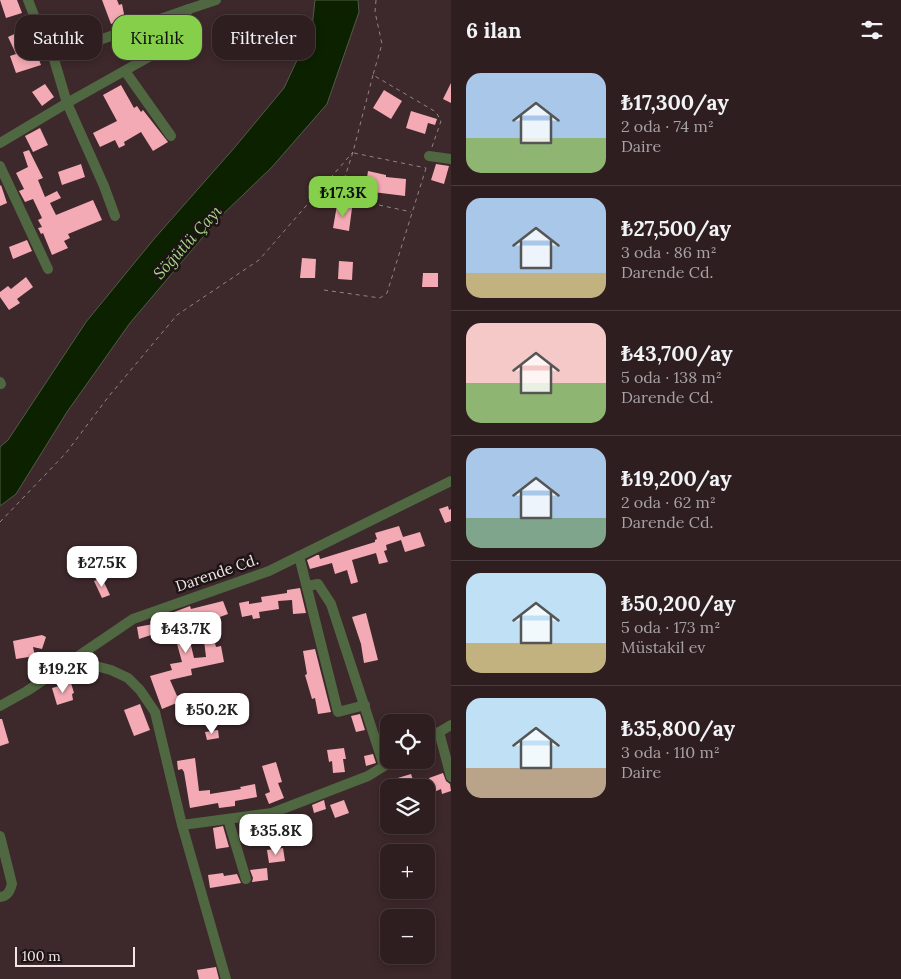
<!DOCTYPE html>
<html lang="tr">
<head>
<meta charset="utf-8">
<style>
  :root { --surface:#2e1e20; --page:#362729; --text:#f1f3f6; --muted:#a7a2a5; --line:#493c3e; --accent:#86cf4b }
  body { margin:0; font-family:Lora,serif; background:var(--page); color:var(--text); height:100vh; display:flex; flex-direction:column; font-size:19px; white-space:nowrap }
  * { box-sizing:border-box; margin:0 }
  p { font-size:16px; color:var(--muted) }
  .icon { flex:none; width:28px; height:28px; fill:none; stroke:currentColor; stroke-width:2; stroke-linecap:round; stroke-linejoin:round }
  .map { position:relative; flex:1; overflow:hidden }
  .sheet { display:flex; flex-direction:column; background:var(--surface); width:450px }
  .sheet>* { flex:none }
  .hud { position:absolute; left:15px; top:15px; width:360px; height:45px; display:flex; gap:10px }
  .fabs { position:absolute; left:380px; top:714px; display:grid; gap:10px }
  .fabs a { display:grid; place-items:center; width:55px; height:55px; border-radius:10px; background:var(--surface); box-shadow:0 2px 8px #0003,0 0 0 1px var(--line); font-size:25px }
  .scale { position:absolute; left:15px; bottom:12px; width:120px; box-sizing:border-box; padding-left:5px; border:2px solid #f3e5e6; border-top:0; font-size:14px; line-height:18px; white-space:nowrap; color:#f3e5e6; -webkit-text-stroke:4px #1d1415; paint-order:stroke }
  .price { position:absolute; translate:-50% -42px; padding:0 11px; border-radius:10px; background:#fff; color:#222; font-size:16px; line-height:32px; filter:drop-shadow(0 1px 2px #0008) }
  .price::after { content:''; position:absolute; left:50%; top:30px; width:15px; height:11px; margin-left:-8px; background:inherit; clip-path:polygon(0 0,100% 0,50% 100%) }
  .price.active { background:var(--accent); color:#111 }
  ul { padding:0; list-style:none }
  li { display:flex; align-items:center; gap:15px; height:125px; padding:0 15px }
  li+li { border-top:1px solid var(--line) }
  li span { display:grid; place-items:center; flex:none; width:140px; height:100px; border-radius:15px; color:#555 }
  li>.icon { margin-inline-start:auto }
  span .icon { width:60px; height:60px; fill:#fffc; stroke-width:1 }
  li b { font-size:21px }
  h2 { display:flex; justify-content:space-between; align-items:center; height:60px; padding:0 15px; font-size:21px }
  .chip { padding:0 18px; border-radius:15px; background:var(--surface); box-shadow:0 2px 8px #0003,0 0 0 1px var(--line); font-size:18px; line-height:45px }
  .chip.active { background:var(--accent); color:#111 }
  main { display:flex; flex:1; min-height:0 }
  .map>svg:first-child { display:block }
</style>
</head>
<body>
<main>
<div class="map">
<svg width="451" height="979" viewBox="0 0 451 979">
  <rect width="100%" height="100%" fill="#3d282b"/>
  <polygon fill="#0c2100" stroke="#515c45" points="315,0 358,0 359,12 327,104 272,167 219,218 130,323 67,412 16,494 0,506 0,447 8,440 86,322 154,239 235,147 284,88 312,28"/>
  <g fill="#f4aab4">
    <polygon points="0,0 17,0 22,13 6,18"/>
    <polygon points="102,0 117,0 119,5 122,4 125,19 111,24"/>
    <polygon points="85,14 90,31 75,36 77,40 69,43 65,44 64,40 54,43 48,24"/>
    <polygon points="27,28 41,65 16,73 10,56 16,54 8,37"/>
    <polygon points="451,83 451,103 443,99"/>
    <polygon points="45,84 54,97 42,106 32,92"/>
    <polygon points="121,85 134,108 137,106 141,112 143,110 168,142 153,151 141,132 124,142 125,145 119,148 115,140 100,147 93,133 117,121 103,95"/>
    <polygon points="384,90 402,101 391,119 373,108"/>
    <polygon points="411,111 437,119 435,125 428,123 425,134 406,128"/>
    <polygon points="40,128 48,145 33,152 25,136"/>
    <polygon points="29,150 43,178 38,180 45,197 57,191 61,198 50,203 56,215 93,200 102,220 68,234 70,238 64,241 68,248 52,255 43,233 41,234 38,228 42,227 38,220 42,218 33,199 25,202 19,191 24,189 16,173 28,167 23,152"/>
    <polygon points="81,164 85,177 62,185 58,172"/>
    <polygon points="436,164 449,166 444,184 431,180"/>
    <polygon points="368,171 386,175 386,177 406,179 405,196 365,191"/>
    <polygon points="1,185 7,203 0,206 0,186"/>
    <polygon points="337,205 352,208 349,231 333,228"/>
    <polygon points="27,240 32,251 13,259 9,247"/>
    <polygon points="302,258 316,259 315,278 300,278"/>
    <polygon points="339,261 353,262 352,280 338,279"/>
    <polygon points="423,273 438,273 438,287 422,287"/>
    <polygon points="26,277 33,287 17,299 20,303 9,310 0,297 0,292 8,286 11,289"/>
    <polygon points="448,506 449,510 451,509 451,521 445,523 439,509"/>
    <polygon points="399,526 403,537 420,532 425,546 405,552 401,540 386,545 387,550 384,551 388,562 379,564 376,553 352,560 358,582 351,584 347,570 335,574 332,563 310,569 307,560 317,555 319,555 320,559 375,542 375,540 377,539 375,533"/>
    <polygon points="102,578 110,595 102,598 94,581"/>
    <polygon points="300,588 306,613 293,614 292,600 278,601 279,609 259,612 260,618 253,619 252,615 242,617 239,603 249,601 249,604 262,602 261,597 287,593 287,590"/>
    <polygon points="223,601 228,614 209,621 216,647 221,646 224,662 191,669 192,675 170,680 177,696 185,693 187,698 201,693 208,711 190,718 187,710 183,711 179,702 162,709 150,676 172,670 170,664 182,662 176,640 189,637 194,658 206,657 202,624 186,629 184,624 139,639 137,627 159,623 158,618 190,606 191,609"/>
    <polygon points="366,613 378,660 364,663 361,644 352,617"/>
    <polygon points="42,635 46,637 42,649 33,647 35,656 16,659 13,641"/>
    <polygon points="315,649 331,712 318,714 315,698 312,699 305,675 307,674 303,651"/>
    <polygon points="71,683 74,693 72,694 73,700 57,705 52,688"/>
    <polygon points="140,704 150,730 134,736 124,710"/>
    <polygon points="360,714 365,730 356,732 351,716"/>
    <polygon points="0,719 2,719 9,743 0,746"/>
    <polygon points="218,730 219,738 207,740 205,732"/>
    <polygon points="344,748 346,759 343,759 345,772 333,773 332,761 329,762 327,750"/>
    <polygon points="373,754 376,763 366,766 364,756"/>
    <polygon points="195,758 199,791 210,790 210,794 241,789 240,787 255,784 257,797 235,801 235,806 219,808 218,803 190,808 184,772 182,769 178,770 177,761"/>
    <polygon points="276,762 282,782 278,783 284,798 269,804 265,794 270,792 262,766"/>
    <polygon points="443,773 446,781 450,784 451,791 442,794 441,789 434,792 429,778"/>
    <polygon points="411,774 416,788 393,788 391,780"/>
    <polygon points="324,800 326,809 314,813 312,805"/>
    <polygon points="344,800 349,813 335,818 330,805"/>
    <polygon points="305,816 308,830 298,832 296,818"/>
    <polygon points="223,826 229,847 216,849 213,828"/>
    <polygon points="283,848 285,861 269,863 267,850"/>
    <polygon points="267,868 268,880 252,882 253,878 250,870"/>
    <polygon points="223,873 224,876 237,874 241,883 210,888 208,875"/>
    <polygon points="216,967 219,979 199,979 197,970"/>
  </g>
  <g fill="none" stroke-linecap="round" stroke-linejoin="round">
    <g stroke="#948385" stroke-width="1" stroke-dasharray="4 4" stroke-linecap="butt">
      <polyline points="376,0 375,12 382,44 373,75 436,112 441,121 432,147"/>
      <path d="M 373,75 L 353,152 L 341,189 C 361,204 387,206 411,212"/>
      <polyline points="354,153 426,168"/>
      <polyline points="324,290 380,298 387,293 427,165"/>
      <polyline points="0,522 66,453 109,396 177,315 259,260 353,152"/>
    </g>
    <g stroke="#506841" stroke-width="10">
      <polyline points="28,0 44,41 53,56 67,103 104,186 115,216"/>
      <polyline points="53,56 189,9"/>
      <polyline points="125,71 171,136"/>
      <polyline points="0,143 67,103 156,53 189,9 216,0"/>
      <polyline points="429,156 451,159"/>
      <polyline points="0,166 48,269"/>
      <polyline points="0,382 1,384"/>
      <polyline points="299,556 338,712 365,705"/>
      <polyline points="307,586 318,584 331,604 384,766"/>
      <polyline points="67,663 92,665 111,670 128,678 140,690 155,712 182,825 226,979"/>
      <polyline points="0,706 27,691 133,619 269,571 451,481"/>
      <polyline points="439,732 451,777"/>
      <polyline points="426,740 451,725"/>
      <polyline points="228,819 246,879"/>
      <polyline points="182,825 272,813 368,776 394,760"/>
      <path d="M 0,836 L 12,884 C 10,891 8,896 0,897"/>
    </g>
  </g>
  <g text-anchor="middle" stroke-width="5" stroke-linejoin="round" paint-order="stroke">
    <g font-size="15" fill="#f3e5e6" stroke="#1d1415">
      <text transform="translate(217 573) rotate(-19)" y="5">Darende Cd.</text>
    </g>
    <g font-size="16" font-style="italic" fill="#a7d787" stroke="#1d1415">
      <text transform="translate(187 242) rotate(-48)" y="6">Söğütlü Çayı</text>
    </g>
  </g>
</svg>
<div class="fabs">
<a><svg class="icon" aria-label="locate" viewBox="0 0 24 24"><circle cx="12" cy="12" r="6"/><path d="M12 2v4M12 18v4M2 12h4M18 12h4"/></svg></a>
<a><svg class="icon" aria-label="layers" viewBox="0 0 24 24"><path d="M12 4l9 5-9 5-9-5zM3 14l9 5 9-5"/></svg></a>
<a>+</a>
<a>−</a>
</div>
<div class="scale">100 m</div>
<b class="price active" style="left:343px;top:218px">₺17.3K</b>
<b class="price" style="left:102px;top:588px">₺27.5K</b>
<b class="price" style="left:186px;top:654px">₺43.7K</b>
<b class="price" style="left:63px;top:694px">₺19.2K</b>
<b class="price" style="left:212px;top:735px">₺50.2K</b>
<b class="price" style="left:276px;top:856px">₺35.8K</b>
<div class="hud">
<a class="chip">Satılık</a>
<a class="chip active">Kiralık</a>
<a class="chip">Filtreler</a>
</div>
</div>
<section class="sheet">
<h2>6 ilan<svg class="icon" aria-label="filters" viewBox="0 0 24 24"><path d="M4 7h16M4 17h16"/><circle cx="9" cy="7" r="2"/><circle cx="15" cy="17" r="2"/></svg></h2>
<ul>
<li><span style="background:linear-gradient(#a9c7e8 65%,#8fb573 0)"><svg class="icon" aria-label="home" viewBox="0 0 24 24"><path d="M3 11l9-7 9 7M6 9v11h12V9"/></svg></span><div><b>₺17,300/ay</b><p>2 oda · 74 m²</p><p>Daire</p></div></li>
<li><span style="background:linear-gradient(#a9c7e8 75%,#c2b280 0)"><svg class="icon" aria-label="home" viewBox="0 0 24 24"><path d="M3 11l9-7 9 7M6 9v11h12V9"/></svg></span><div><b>₺27,500/ay</b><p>3 oda · 86 m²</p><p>Darende Cd.</p></div></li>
<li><span style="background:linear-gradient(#f6c9c9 60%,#8fb573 0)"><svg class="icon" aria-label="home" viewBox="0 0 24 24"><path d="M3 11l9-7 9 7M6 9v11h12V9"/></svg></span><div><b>₺43,700/ay</b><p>5 oda · 138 m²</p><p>Darende Cd.</p></div></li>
<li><span style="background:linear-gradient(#a9c7e8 70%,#7fa58c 0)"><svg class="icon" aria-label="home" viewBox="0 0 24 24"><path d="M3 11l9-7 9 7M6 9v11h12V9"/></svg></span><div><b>₺19,200/ay</b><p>2 oda · 62 m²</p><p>Darende Cd.</p></div></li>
<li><span style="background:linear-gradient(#bfe0f5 70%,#c2b280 0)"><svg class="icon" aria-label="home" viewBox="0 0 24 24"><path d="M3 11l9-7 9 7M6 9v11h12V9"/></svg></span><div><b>₺50,200/ay</b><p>5 oda · 173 m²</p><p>Müstakil ev</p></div></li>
<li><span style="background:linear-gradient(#bfe0f5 70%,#b9a48a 0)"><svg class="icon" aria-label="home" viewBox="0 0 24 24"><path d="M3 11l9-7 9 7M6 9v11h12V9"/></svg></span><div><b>₺35,800/ay</b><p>3 oda · 110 m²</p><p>Daire</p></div></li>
</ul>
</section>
</main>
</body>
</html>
